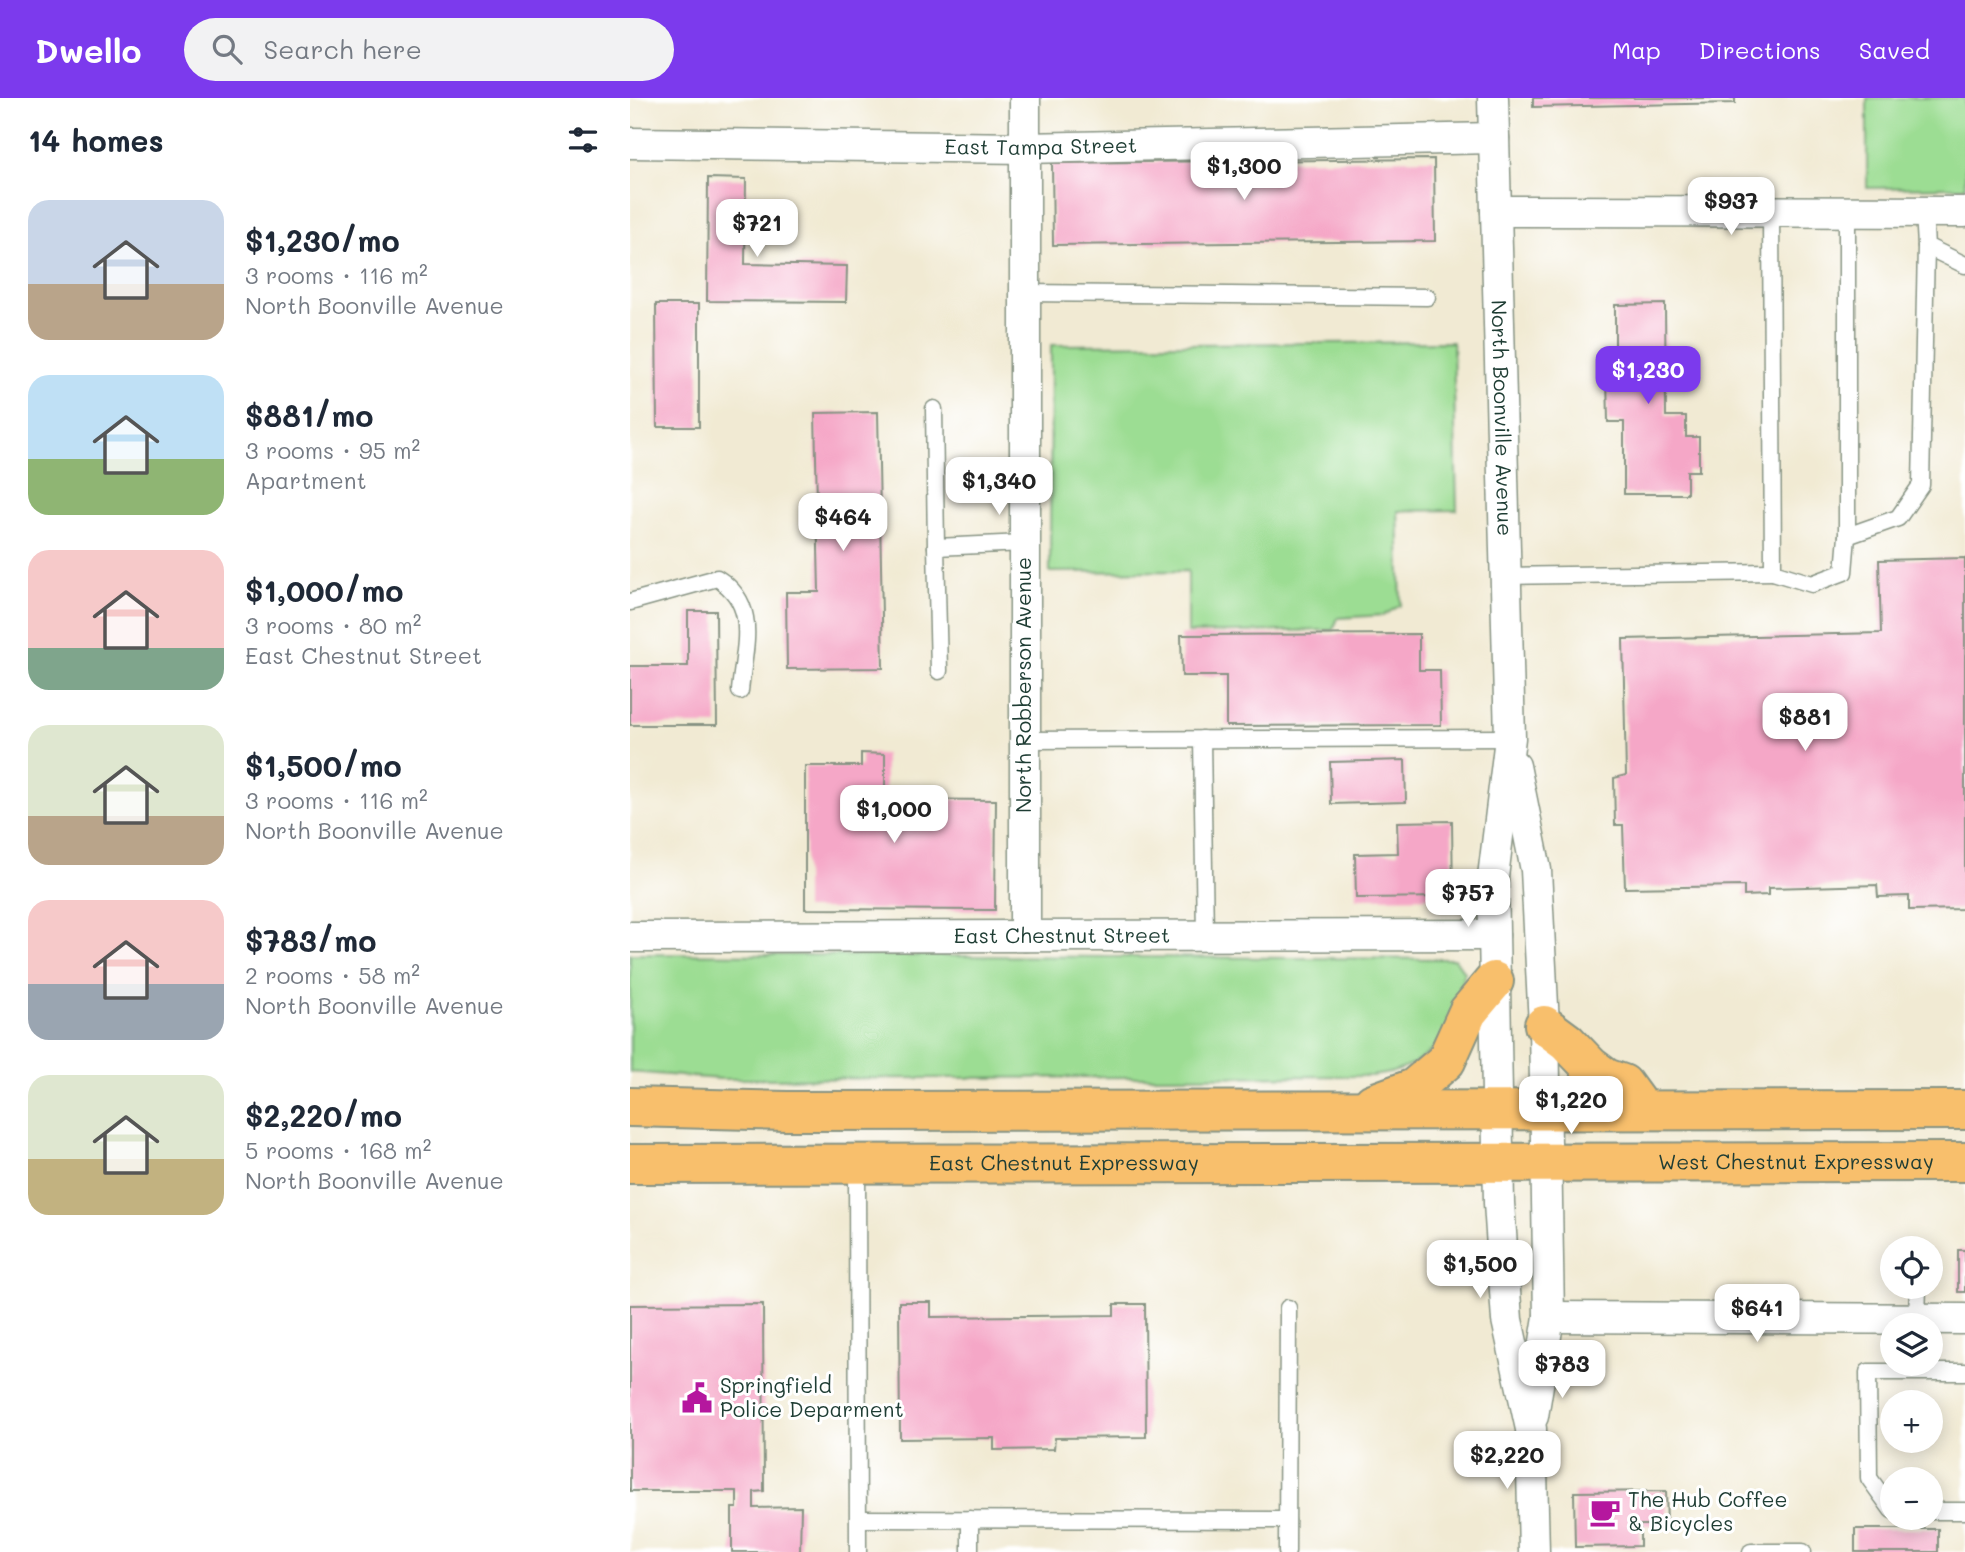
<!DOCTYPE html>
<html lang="en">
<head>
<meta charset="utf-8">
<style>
  :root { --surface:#fff; --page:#f2f2f3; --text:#1f2937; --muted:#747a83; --accent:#7c3aed }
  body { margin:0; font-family:Mali,sans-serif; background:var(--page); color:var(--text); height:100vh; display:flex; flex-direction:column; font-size:26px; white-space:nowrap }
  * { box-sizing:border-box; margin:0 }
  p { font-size:23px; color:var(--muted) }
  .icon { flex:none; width:38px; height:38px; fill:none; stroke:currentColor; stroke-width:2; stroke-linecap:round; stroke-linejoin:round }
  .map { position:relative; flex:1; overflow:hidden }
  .panel { display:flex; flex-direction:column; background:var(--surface); width:630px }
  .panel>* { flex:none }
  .fabs { position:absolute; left:1250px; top:1138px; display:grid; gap:14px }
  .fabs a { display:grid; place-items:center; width:63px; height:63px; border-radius:50%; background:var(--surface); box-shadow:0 4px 18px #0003; font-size:35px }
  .price { position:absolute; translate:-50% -60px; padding:0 16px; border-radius:14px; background:#fff; color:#222; font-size:23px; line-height:46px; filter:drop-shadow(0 2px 4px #0008) }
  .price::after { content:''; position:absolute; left:50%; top:42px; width:21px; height:16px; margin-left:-10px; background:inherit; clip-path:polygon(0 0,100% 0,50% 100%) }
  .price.on { background:var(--accent); color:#fff }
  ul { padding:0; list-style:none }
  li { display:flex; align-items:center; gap:21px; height:175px; padding:0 28px }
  li span { display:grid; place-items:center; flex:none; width:196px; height:140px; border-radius:21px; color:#555 }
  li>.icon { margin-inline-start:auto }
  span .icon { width:84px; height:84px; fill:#fffc; stroke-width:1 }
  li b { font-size:30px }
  h2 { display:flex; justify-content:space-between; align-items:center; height:84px; padding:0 28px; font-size:30px }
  header { display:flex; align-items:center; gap:42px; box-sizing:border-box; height:98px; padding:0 35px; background:var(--accent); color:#fff }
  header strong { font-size:33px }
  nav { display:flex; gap:38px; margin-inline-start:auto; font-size:24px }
  .search { width:490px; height:63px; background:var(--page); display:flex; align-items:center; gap:18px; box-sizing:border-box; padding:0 24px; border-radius:38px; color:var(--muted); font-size:26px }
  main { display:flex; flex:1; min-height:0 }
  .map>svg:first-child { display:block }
</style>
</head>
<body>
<header>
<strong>Dwello</strong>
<div class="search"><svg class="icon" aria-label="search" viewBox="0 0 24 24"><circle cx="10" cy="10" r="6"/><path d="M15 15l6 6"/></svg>Search here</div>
<nav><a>Map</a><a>Directions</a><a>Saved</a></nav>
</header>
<main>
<section class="panel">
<h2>14 homes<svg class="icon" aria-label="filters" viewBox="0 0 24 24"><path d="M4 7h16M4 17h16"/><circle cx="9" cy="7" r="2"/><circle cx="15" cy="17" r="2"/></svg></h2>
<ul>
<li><span style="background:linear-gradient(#c9d6e8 60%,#b9a48a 0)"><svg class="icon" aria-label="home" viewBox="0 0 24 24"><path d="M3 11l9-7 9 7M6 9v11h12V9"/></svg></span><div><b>$1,230/mo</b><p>3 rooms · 116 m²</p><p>North Boonville Avenue</p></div></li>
<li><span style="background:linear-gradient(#bfe0f5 60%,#8fb573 0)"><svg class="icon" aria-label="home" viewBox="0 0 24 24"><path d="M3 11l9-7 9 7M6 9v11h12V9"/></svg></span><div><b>$881/mo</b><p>3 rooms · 95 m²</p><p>Apartment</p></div></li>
<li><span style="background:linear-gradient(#f6c9c9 70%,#7fa58c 0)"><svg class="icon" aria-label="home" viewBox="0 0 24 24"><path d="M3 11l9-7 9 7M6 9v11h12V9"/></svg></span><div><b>$1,000/mo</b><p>3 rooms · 80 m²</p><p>East Chestnut Street</p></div></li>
<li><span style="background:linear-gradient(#dfe7d0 65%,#b9a48a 0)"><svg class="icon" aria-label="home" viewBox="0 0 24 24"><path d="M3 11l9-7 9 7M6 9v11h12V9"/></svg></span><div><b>$1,500/mo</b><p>3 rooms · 116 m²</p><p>North Boonville Avenue</p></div></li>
<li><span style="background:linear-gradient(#f6c9c9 60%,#9aa5b1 0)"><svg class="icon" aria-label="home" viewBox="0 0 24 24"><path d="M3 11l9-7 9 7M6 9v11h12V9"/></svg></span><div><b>$783/mo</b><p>2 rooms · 58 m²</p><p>North Boonville Avenue</p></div></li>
<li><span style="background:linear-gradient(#dfe7d0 60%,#c2b280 0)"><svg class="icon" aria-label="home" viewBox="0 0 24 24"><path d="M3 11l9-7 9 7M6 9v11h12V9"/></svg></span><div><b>$2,220/mo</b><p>5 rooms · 168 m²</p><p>North Boonville Avenue</p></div></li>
</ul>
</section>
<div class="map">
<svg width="1335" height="1454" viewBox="0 0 1335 1454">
  <rect width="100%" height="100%" fill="#fff"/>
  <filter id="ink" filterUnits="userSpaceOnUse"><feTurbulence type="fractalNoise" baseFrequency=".0143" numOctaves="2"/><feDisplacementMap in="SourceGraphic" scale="14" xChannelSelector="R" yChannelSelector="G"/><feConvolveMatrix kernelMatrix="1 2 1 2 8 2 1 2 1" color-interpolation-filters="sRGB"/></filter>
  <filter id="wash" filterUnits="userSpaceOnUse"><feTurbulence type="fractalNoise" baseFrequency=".00686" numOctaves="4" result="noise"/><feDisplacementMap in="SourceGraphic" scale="28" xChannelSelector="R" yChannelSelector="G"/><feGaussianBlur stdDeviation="1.57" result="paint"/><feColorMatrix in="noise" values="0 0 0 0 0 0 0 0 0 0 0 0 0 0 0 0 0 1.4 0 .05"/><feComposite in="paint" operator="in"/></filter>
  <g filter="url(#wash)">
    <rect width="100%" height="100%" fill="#f1ead3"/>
    <g fill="#9cdd93" stroke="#5e8d64" stroke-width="2">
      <polygon points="1237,0 1335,0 1335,89 1237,90"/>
      <polygon points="823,244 827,412 768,413 771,507 754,517 708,520 703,532 558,535 558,473 420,474 421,247"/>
      <path d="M 0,856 L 825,861 L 834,874 C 825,932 804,971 742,978 L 90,981 L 0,974 Z"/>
    </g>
    <g id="blocks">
      <g fill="#f5a7c7">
        <polygon points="903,0 1105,0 1105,5 903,9"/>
        <polygon points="804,61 805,143 423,147 422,65"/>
        <polygon points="78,80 116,81 115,166 217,168 216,204 77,203"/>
        <polygon points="26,206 69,206 69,329 27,329"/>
        <polygon points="1035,206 1036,318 1056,318 1056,339 1069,339 1069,373 1057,373 1057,396 994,396 994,324 978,324 977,277 985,277 985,207"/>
        <polygon points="248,314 253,570 157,571 156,494 189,494 185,315"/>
        <polygon points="1335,460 1335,811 1279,812 1279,798 1248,799 1247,787 1138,790 1138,797 1114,798 1114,788 995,790 993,727 985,727 984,680 996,677 993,541 1251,535 1249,462"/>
        <polygon points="58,513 86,513 87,627 0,627 0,568 58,568"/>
        <polygon points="789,536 789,572 810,572 811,627 596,628 596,578 552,578 551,537"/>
        <polygon points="231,655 255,656 255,701 366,702 365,812 175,811 175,668 231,668"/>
        <polygon points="775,662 776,704 701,706 700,664"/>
        <polygon points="822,723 823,799 726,800 725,756 768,755 767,724"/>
        <rect x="1328" y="1152" width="7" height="42"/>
        <polygon points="269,1204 301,1204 301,1219 484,1217 484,1206 515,1206 516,1339 425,1340 424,1351 364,1352 364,1340 270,1341"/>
        <polygon points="133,1206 134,1393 124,1394 124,1410 171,1409 170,1454 102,1454 102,1410 107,1410 107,1393 0,1393 0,1207"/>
        <polygon points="1036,1393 1037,1427 1010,1427 1010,1448 945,1449 944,1394"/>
        <rect x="1225" y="1431" width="83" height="23"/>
      </g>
    </g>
  </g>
  <g filter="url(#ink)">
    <use href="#blocks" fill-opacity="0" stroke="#889484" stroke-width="2"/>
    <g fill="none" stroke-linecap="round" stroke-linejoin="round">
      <g stroke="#889484" stroke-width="19">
        <g id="lane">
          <polyline points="1141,114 1143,474 1182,486 1214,474 1217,438 1217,114"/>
          <polyline points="1294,114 1296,148 1335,167"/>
          <polyline points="395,195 797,199"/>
          <polyline points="304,311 306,449"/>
          <polyline points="1217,438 1268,420 1291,387 1296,148"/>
          <polyline points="875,478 1143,474"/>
          <path d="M 0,504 L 87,480 C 130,507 114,548 110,593"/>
          <polyline points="309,573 306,449 394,445"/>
          <polyline points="572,641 575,838"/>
          <polyline points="395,642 880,640"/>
          <polyline points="227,1067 228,1454"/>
          <polyline points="1287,1220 1288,1188"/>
          <polyline points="1262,1412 1239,1380 1238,1274 1335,1274"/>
          <polyline points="1300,1413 1335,1413"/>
          <polyline points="228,1421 657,1422"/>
          <polyline points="340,1421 340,1454"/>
          <polyline points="657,1454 658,1210"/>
          <polyline points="1121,1454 1173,1454"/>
        </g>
      </g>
      <g stroke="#889484" stroke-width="33">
        <g id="street">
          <path id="s1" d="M 863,0 L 880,640 L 863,779 L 869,1105 L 877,1222 L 901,1331 L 904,1454"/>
          <path id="s2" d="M 0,45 L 395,50 L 864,40"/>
          <polyline points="866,113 1335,114"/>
          <polyline points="885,668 906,772 914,927 919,1219 903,1318"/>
          <polyline points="395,838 395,0"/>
          <path id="s3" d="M 0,839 L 864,837"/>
          <polyline points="919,1219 1335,1221"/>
        </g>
      </g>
      <g stroke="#889484" stroke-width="42">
        <g id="primary">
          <polyline points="914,927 937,944 960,968 976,980 993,986 1012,1012"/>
          <polyline points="743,1005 784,990 816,963 838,914 864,883"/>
          <polyline points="0,1009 157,1013 1335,1012"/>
          <path id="s4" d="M 0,1066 L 1335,1064"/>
        </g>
      </g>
      <use href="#lane" stroke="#fff" stroke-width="16"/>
      <use href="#street" stroke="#fff" stroke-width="30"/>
      <use href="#primary" stroke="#f8bf6c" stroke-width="38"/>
    </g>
  </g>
  <defs>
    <g id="civic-bare" transform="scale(2.415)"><path d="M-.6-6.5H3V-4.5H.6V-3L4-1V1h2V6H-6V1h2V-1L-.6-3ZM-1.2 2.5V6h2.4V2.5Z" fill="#b5179e" stroke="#fff" stroke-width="2.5" paint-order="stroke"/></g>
    <g id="cafe-bare" transform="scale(2.415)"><path d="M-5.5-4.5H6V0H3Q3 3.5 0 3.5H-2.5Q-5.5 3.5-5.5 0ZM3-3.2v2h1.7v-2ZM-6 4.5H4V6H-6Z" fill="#b5179e" stroke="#fff" stroke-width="2.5" paint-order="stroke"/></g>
  </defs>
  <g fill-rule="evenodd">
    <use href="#civic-bare" x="67" y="1300"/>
    <use href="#cafe-bare" x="975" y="1414"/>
  </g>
  <g text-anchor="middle" stroke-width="6" stroke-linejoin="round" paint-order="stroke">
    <g font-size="21" fill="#1f3d34" stroke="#fff">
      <text dy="7" stroke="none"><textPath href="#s2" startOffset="411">East Tampa Street</textPath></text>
      <text dy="7" stroke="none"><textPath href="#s1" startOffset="320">North Boonville Avenue</textPath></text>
      <text transform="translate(394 587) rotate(-90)" y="7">North Robberson Avenue</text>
      <text dy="7" stroke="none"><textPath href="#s3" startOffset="432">East Chestnut Street</textPath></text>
      <text dy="7" stroke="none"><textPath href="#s4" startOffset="1166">West Chestnut Expressway</textPath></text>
      <text dy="7" stroke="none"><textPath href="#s4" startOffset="434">East Chestnut Expressway</textPath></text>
    </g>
    <g font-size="21" fill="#1f3d34" stroke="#fff" text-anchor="start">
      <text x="90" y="1295">Springfield<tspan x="90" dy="24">Police Deparment</tspan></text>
      <text x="998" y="1409">The Hub Coffee<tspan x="998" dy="24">&amp; Bicycles</tspan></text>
    </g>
  </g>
</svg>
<div class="fabs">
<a><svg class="icon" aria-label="locate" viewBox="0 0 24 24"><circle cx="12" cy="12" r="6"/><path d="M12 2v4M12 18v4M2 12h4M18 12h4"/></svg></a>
<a><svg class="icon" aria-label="layers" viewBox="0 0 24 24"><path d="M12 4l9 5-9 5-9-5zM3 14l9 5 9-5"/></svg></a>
<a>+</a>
<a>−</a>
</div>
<b class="price" style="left:614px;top:104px">$1,300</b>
<b class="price" style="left:1101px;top:139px">$937</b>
<b class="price" style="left:127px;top:161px">$721</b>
<b class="price on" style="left:1018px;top:308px">$1,230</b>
<b class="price" style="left:369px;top:419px">$1,340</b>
<b class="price" style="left:213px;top:455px">$464</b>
<b class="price" style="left:1175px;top:655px">$881</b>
<b class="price" style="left:264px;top:747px">$1,000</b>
<b class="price" style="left:838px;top:831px">$757</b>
<b class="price" style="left:941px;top:1038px">$1,220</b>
<b class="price" style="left:850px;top:1202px">$1,500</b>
<b class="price" style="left:1127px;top:1246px">$641</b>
<b class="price" style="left:932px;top:1302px">$783</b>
<b class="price" style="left:877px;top:1393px">$2,220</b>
</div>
</main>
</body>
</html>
